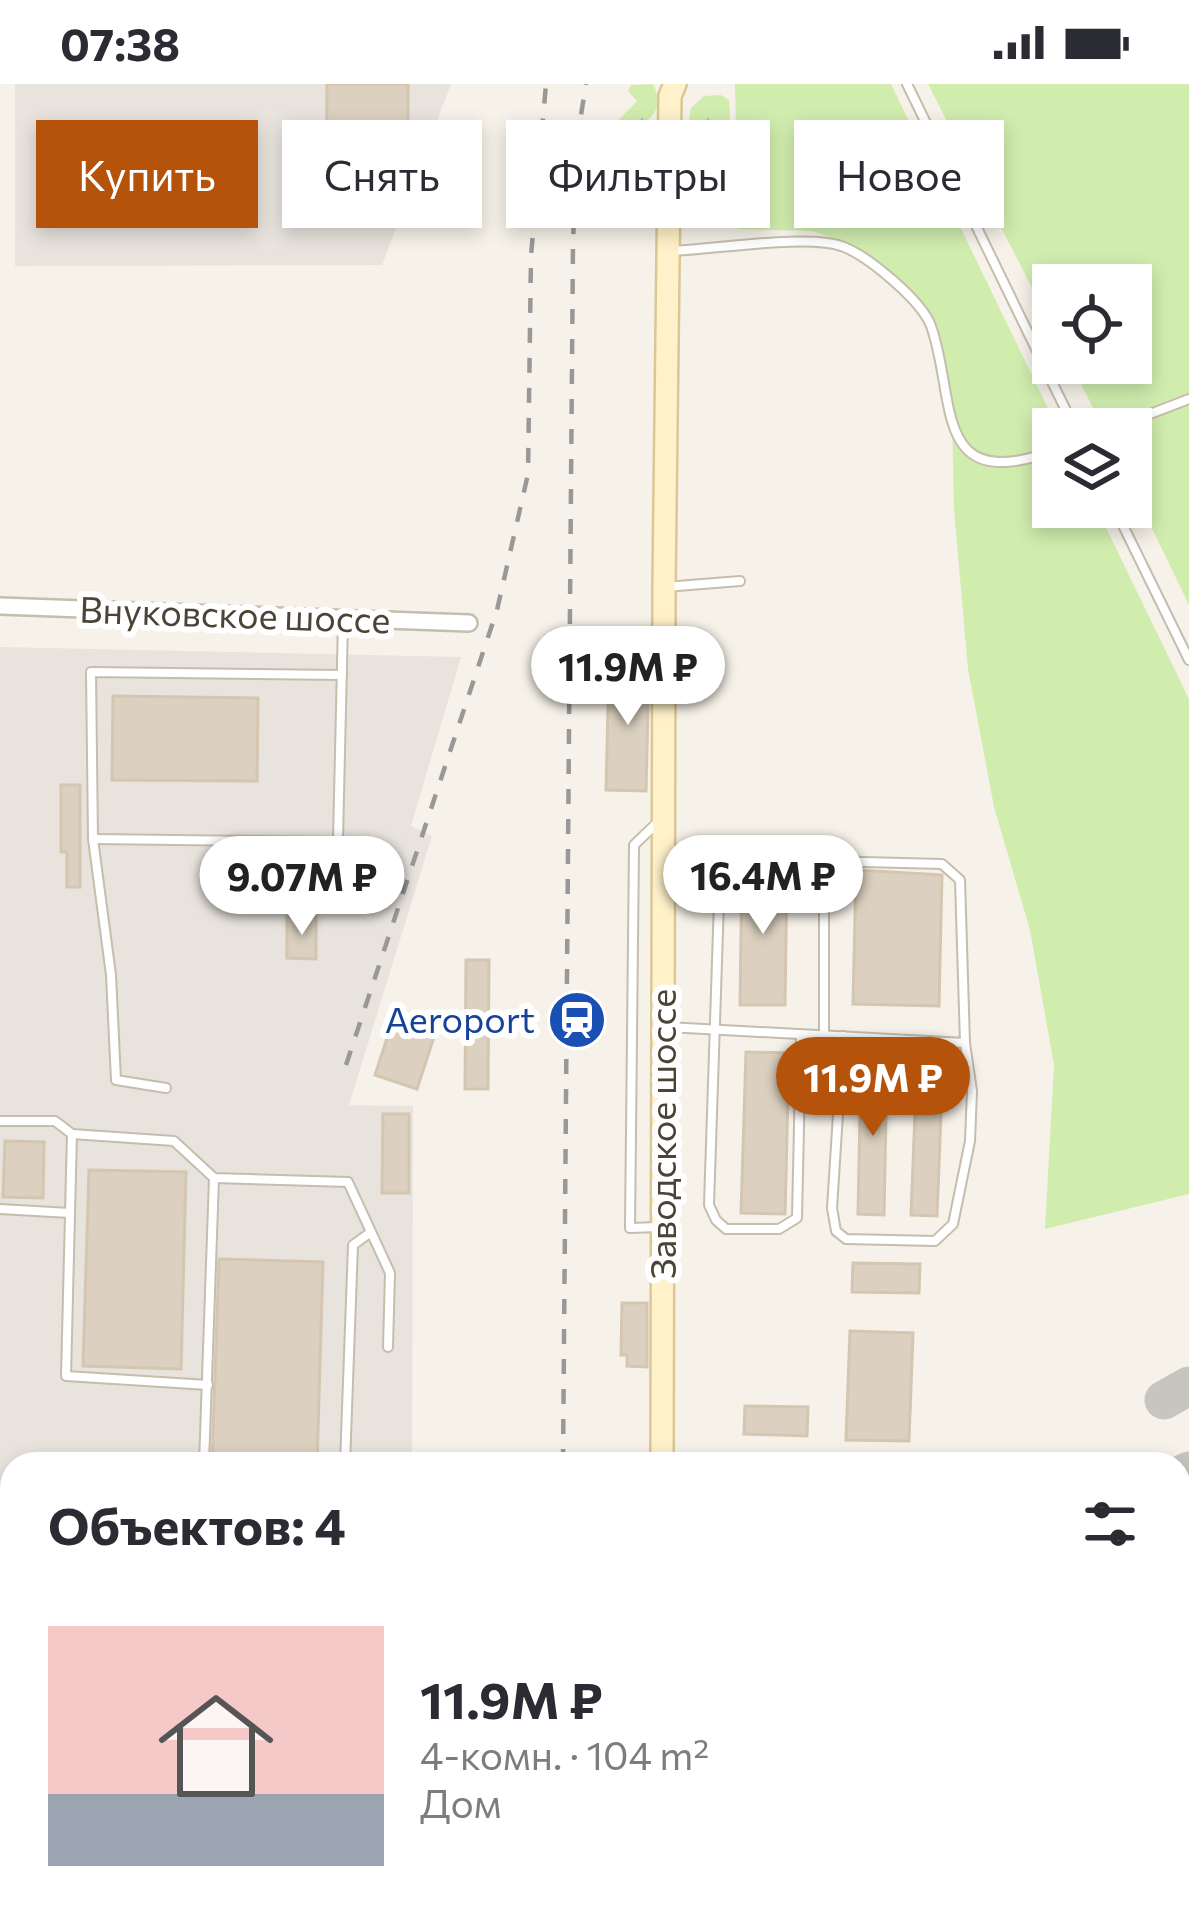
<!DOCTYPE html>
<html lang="ru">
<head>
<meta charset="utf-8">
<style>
  :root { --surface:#fff; --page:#f7f7f7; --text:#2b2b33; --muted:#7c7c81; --accent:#b45309 }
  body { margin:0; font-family:Commissioner,sans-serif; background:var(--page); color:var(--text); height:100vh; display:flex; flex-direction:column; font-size:45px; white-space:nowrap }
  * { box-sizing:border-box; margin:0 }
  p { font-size:39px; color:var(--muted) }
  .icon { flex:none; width:66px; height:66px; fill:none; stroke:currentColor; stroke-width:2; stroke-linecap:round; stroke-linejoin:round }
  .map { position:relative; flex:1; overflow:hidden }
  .details { position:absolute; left:0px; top:1368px; width:1191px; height:471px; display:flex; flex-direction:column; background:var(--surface); border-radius:36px 36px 0 0; box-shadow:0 6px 18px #0003 }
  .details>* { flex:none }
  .top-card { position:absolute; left:36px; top:36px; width:1119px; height:108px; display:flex; gap:24px }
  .tools { position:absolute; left:1032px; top:180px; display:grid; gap:24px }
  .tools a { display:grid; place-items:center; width:120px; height:120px; border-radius:0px; background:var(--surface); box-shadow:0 6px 18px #0003; font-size:60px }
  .price { position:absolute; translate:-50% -102px; padding:0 27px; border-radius:42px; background:#fff; color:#222; font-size:39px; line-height:78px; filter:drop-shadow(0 3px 6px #0008) }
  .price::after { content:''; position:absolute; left:50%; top:72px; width:36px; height:27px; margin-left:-18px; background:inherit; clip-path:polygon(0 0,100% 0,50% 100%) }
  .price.active { background:var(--accent); color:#fff }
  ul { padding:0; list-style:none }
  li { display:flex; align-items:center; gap:36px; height:300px; padding:0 48px }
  li span { display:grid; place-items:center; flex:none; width:336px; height:240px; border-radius:0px; color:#555 }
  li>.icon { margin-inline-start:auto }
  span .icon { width:144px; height:144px; fill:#fffc; stroke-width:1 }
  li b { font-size:51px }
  h2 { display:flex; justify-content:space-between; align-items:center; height:144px; padding:0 48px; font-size:51px }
  .chip { padding:0 42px; border-radius:0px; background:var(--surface); box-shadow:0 6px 18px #0003; font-size:42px; line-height:108px }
  .chip.active { background:var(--accent); color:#fff }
  .status { display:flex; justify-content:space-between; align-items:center; height:84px; padding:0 60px; background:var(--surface); direction:ltr }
  .status svg { height:33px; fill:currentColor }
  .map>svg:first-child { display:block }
</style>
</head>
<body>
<div class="status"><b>07:38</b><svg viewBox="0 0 49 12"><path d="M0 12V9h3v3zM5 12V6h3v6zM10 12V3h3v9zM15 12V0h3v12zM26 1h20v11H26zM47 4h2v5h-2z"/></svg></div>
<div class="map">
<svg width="1189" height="1837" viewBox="0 0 1189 1837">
  <defs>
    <pattern id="forest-firs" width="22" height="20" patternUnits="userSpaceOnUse" patternTransform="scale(3)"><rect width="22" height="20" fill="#d1edae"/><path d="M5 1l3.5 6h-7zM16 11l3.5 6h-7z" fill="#b5cc96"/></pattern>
  </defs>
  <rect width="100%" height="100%" fill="#f6f2e9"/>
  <g fill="#e8e3dd">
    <polygon points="15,0 451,0 382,181 15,182"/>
    <polygon points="0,563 461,573 411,742 432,752 349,1021 413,1022 412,1380 12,1380 12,1437 0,1437"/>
    <polygon points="0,1606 12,1608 12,1827 20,1827 20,1837 0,1837"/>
  </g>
  <g fill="#d1edae">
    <polygon points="735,0 891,0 1058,345 1053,345 1053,423 1096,423 1189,615 1189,1110 1045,1145 1054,981 1030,846 994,723 968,585 954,426 952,330 938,243 889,191 842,158 813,147 738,145"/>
    <polygon points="928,0 1189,0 1189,521 1131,401 1131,345 1104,345 1070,279 1131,279 1131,201 1053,201 1053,245"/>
  </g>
  <g fill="url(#forest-firs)">
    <path d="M 653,0 C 668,29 645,41 619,50 L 611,44 L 637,17 L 628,7 L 631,1 Z"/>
    <polygon points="721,11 729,16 730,29 728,113 717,118 705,107 704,79 689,35 691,24 704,12"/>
  </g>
  <polygon fill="#e7e5e1" points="714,1827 932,1827 928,1837 714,1837"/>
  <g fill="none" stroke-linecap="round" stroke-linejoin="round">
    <g stroke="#c7c5c0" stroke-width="39">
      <polyline points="1164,1316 1189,1302"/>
      <polyline points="1179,1392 1189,1387"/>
    </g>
  </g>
  <g fill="#dcd1c0" stroke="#d4c6b0" stroke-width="3">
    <polygon points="327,0 408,0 408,39 357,39 356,140 326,140"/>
    <polygon points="609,581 649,582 646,707 606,706"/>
    <polygon points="113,612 258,614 257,697 112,696"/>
    <polygon points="61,701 80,701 80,803 67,803 67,768 61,768"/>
    <polygon points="742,784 787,785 785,921 740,921"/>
    <polygon points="856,786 942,791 939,922 853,920"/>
    <polygon points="287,833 316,833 316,875 287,874"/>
    <polygon points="466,876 489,876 488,1005 465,1005"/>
    <polygon points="392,939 434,953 417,1005 375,991"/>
    <polygon points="746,968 789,969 785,1130 741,1129"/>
    <polygon points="917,979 943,979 937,1132 911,1131"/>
    <polygon points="861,980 887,980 884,1131 858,1130"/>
    <polygon points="383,1030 409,1030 409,1109 382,1109"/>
    <polygon points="5,1057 44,1058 43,1114 3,1113"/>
    <polygon points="89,1086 186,1088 181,1285 83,1282"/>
    <polygon points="219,1175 323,1178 317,1380 212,1380"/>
    <polygon points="853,1179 920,1180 919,1209 852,1208"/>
    <polygon points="622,1219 647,1219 647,1283 627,1282 627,1271 621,1271"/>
    <polygon points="850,1247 913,1249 909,1357 846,1356"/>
    <polygon points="745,1322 808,1323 807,1352 744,1350"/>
  </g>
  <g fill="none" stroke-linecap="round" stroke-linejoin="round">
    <g stroke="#c5bdad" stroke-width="12">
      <g id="lane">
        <polyline points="907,0 1075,345"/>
        <path d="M 670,167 C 712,166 809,149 844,163 C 869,173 922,217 931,242 C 957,315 931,411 1053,367"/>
        <polyline points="1111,345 1189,315"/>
        <polyline points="1114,423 1189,576"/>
        <polyline points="665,503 740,497"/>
        <polyline points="93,755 338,758"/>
        <polyline points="824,777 942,780 960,796 965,959 972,1007 970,1057 953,1140 935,1157 846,1155 836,1147 832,1124 843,952"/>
        <polyline points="305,817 337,799 343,537"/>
        <polyline points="667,943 965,959"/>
        <polyline points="801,951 797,1134 779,1145 726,1145 716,1136 709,1121 720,786 727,776 824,777 824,951"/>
        <polyline points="166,1004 116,996 111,891 93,755 91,588 342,591"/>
        <polyline points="0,1037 55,1037 72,1050 174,1057 214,1094 348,1098 390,1189 388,1263"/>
        <polyline points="72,1050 66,1292 208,1301"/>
        <polyline points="0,1125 70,1129"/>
        <polyline points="658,1143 630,1144 634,761 660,736"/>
        <polyline points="204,1380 214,1094"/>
        <polyline points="345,1380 353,1161 371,1148"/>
        <polyline points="0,1647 0,1666"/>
        <polyline points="993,1837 995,1827"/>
      </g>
    </g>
    <g stroke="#c5bdad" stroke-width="20">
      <g id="street">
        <polyline points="0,522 469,539"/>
        <polyline points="0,1568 12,1568"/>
        <polyline points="0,1828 401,1832"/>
      </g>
    </g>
    <g stroke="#dac795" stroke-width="26">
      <g id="secondary">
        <polyline points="662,1380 664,503 670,12 675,0"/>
        <polyline points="655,1837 655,1827"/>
      </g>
    </g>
    <use href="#lane" stroke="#fff" stroke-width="8"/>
    <use href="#street" stroke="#fff" stroke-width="15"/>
    <use href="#secondary" stroke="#fff2ca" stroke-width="21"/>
    <g stroke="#989898" stroke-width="4.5" stroke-dasharray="15 15" stroke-linecap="butt">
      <polyline points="346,981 497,526 528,390 531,172 546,0"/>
      <polyline points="563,1380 573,158 577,56 586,0"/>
      <polyline points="536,1837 539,1827"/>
      <polyline points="585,1837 586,1827"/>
    </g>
  </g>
  <defs>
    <g id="station-disc" transform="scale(3)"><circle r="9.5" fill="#1a4fb4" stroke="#fff"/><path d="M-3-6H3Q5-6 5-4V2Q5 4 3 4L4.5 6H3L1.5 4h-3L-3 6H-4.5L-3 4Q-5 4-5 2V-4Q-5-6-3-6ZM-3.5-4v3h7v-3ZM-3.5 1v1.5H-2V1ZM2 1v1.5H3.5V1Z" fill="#fff"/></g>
  </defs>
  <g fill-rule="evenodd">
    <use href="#station-disc" x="577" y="936"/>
  </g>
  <g text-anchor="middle" stroke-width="12" stroke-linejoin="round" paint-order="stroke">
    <g font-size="36" fill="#4b4336" stroke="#fff">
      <text transform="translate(235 531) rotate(2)" y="13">Внуковское шоссе</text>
      <text transform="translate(663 1050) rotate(-90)" y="13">Заводское шоссе</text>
    </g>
    <g font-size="36" fill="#164399" stroke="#fff" text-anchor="end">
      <text x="535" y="949">Aeroport</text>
    </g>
  </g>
</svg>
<div class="tools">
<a><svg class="icon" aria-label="locate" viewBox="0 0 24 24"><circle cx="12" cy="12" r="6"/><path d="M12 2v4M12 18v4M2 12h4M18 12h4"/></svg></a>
<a><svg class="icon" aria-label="layers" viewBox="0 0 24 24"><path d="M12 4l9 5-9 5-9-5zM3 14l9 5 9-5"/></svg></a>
</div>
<b class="price" style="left:628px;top:644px">11.9M ₽</b>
<b class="price" style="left:763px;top:853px">16.4M ₽</b>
<b class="price" style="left:302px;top:854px">9.07M ₽</b>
<b class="price active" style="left:873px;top:1055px">11.9M ₽</b>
<div class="top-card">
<a class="chip active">Купить</a>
<a class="chip">Снять</a>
<a class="chip">Фильтры</a>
<a class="chip">Новое</a>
</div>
<section class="details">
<h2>Объектов: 4<svg class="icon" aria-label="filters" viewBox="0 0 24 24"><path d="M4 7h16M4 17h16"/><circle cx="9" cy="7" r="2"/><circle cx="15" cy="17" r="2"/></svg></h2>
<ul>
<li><span style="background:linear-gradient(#f6c9c9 70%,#9aa5b1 0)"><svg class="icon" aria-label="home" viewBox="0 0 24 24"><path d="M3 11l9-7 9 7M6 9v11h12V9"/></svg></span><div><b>11.9M ₽</b><p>4-комн. · 104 m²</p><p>Дом</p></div></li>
</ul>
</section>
</div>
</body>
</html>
